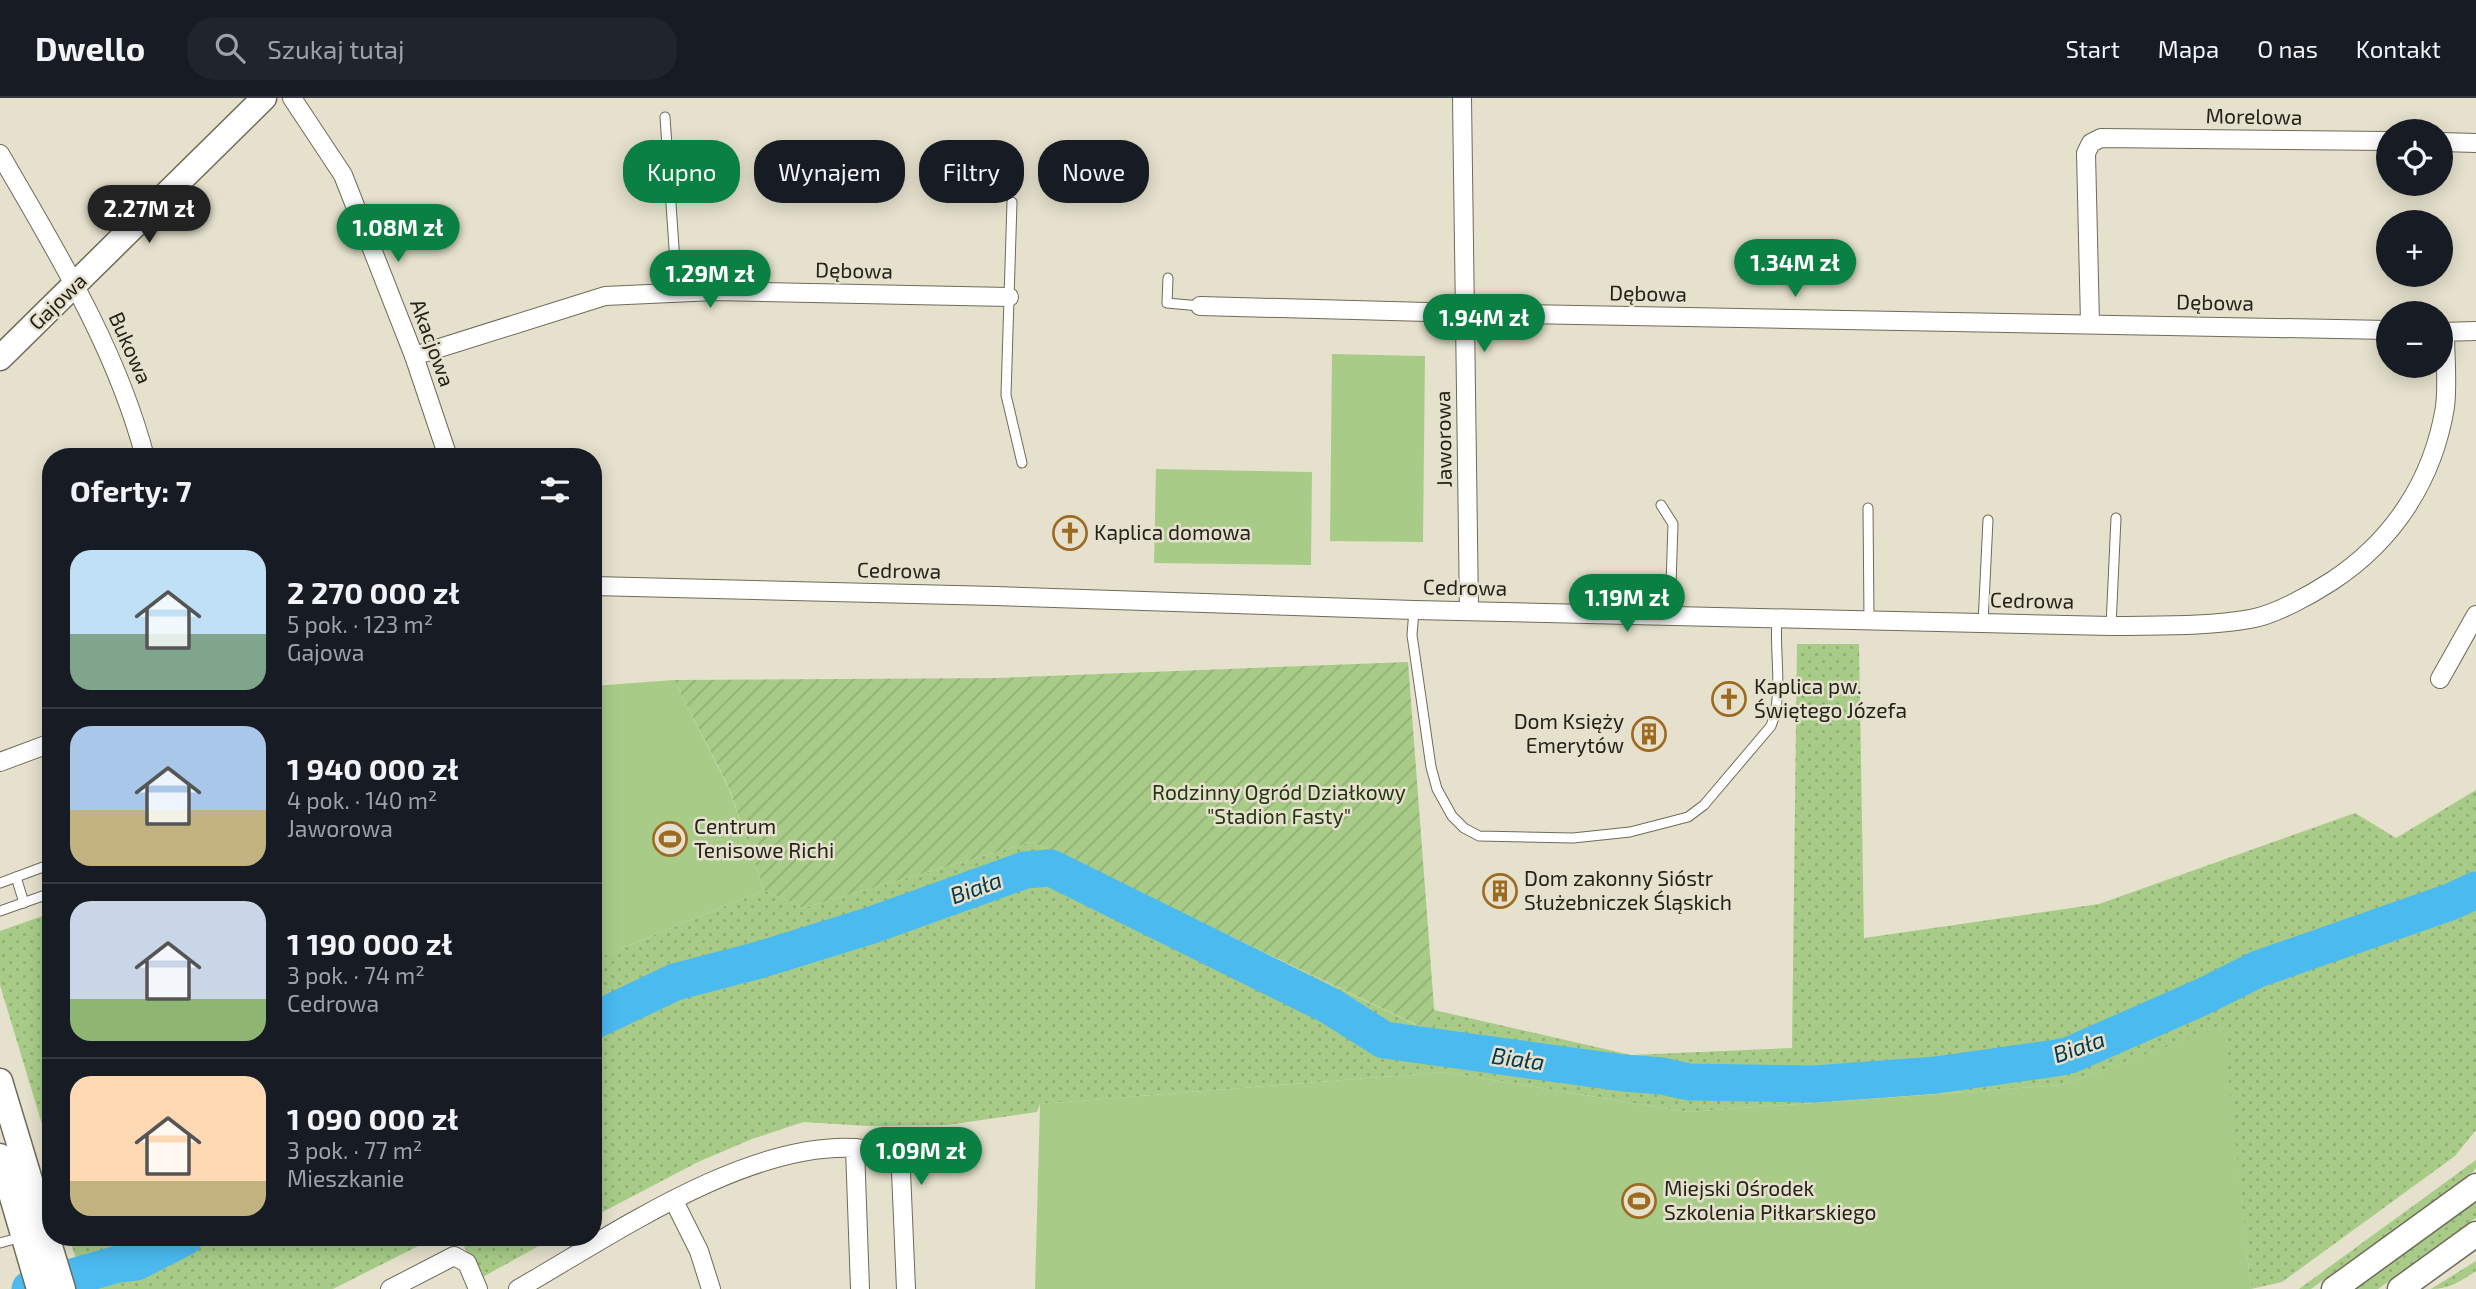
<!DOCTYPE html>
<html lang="pl">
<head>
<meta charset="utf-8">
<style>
  :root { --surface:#171b24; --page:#20242c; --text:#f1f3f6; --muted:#9ea1a6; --line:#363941; --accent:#0b8043 }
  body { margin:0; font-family:"Exo 2",sans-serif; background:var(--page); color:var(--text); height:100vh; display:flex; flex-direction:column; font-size:26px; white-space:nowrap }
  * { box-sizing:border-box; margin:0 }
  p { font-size:23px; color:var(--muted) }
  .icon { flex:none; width:38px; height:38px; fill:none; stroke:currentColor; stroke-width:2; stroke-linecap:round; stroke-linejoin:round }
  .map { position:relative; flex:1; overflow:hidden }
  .sheet { position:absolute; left:42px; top:350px; width:560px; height:798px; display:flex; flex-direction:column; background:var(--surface); border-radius:28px; box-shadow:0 4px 18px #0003 }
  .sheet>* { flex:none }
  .hud { position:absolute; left:623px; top:42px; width:665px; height:63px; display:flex; gap:14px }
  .controls { position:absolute; left:2376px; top:21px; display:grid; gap:14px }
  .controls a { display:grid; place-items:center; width:77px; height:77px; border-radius:50%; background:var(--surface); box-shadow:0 4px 18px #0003; font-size:35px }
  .price { position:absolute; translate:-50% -60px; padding:0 16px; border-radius:24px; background:var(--accent); color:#fff; font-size:23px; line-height:46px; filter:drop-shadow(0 2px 4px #0008) }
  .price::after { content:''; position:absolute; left:50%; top:42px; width:21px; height:16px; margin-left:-10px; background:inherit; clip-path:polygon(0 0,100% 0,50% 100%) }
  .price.on { background:#222; color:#fff }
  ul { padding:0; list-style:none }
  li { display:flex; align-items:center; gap:21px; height:175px; padding:0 28px }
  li+li { border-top:2px solid var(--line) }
  li span { display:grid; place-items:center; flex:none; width:196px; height:140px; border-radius:21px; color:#555 }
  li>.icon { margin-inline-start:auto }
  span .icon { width:84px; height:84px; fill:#fffc; stroke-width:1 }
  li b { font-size:30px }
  h2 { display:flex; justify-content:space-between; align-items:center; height:84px; padding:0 28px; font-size:30px }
  .tag { padding:0 24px; border-radius:28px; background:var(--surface); box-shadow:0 4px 18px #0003; font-size:24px; line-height:63px }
  .tag.on { background:var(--accent); color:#fff }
  header { display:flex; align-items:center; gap:42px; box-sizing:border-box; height:98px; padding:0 35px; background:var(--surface); border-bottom:2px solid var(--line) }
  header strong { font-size:33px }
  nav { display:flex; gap:38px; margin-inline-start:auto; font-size:24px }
  .search { width:490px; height:63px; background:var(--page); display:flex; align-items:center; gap:18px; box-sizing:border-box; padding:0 24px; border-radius:28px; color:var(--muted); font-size:26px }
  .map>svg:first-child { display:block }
</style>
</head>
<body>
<header>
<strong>Dwello</strong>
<div class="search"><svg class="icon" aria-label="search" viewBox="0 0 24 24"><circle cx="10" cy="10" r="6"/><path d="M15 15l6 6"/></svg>Szukaj tutaj</div>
<nav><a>Start</a><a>Mapa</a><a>O nas</a><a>Kontakt</a></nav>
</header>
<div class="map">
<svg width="2476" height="1191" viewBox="0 0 2476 1191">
  <defs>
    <pattern id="grass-dots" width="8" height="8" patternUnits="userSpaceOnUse" patternTransform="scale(1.75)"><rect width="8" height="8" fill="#a8cc88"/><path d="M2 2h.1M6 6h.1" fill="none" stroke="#90af75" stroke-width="1.8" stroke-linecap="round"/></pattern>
    <pattern id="garden-furrows" width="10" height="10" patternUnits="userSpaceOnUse" patternTransform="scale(1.75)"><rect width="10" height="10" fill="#a8cc88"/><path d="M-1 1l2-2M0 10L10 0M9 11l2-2" fill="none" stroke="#90af75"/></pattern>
  </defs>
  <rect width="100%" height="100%" fill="#e5e1cd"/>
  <g fill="url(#grass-dots)">
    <polygon points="1797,546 1859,546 1864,840 2099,806 2355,715 2396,740 2476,692 2476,1032 2455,1058 2282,1184 2251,1191 2222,929 2062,987 1687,1014 1444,974 1040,1006 1037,1014 947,1027 868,1028 803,1024 752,1041 698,1064 593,1119 593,862 764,792 803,810 1032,744 1435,936 1434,912 1631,957 1792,950"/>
    <polygon points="51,815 51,1056 0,887 0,833"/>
    <polygon points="2476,1062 2476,1070 2473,1074 2311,1191 2299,1191"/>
    <polygon points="2476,1103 2476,1120 2378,1191 2355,1191"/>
    <polygon points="69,1139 436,1139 333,1191 86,1191"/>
    <polygon points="459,1139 555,1139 481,1180"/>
    <path d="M 2476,1163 L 2476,1173 C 2461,1183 2450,1191 2431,1191 Z"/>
  </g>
  <g fill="#a8cc88">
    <polygon points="1332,256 1425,258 1423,444 1330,443"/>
    <polygon points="1156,371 1312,374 1311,467 1154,465"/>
    <polygon points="674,582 729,691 764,792 593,862 593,588"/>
    <polygon points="2223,928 2251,1191 1035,1191 1040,1006 1444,974 1687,1014 2062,987"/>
  </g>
  <polygon fill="url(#garden-furrows)" points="1408,564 1436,936 1032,744 803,810 764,792 729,690 674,582 997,580"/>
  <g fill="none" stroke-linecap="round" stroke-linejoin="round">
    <g stroke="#4abaef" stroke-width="37">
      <polyline points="593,923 675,884 759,862 872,827 1025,772 1051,770 1330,908 1384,942 1623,975 1662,978 1689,984 1815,986 1936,977 2056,960 2070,957 2202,899 2258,871 2450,804 2476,792"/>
      <polyline points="30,1191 118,1166 136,1164 185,1139"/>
    </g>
    <g stroke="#6f6b59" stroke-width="11">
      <g id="lane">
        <polyline points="665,19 677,193"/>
        <polyline points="1012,104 1006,297 1022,365"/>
        <polyline points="1168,180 1167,205 1200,208"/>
        <polyline points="1661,407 1673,426 1670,518"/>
        <polyline points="1868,410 1869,521"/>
        <path d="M 1414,512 L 1412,537 L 1431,669 L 1437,691 L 1452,718 L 1464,730 L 1479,738 L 1573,740 L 1630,734 L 1688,719 L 1704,707 L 1771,628 C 1784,596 1774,555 1777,521"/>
        <polyline points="1983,525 1988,422"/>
        <polyline points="2111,528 2116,420"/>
        <polyline points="16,779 24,805"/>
        <polyline points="0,785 51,766"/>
        <polyline points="0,813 51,795"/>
        <polyline points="0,1145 22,1139"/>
      </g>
    </g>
    <g stroke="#6f6b59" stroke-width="20">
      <g id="street">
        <polyline points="292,0 343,77 414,258 448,359"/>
        <polyline points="1462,0 1469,513"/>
        <polyline points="2441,44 2476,45"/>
        <path d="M 0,56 C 56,153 116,249 145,359"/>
        <polyline points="1200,208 1465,215 2389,232"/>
        <polyline points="2090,225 2086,55 2091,45 2101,40 2389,43"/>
        <polyline points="2441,234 2476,233"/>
        <polyline points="414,258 605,198 715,193 1009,199"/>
        <path d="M 593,488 L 995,498 L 1414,512 L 2111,528 C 2157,527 2205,529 2250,521 C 2275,517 2312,496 2332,483 C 2394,442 2433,382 2445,309 C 2448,285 2445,258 2445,234"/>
        <polyline points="2440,581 2476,517"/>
        <polyline points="0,664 51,645"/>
        <path d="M 855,1050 C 876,1052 891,1053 901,1073 L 906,1191"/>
        <polyline points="674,1103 699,1153 711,1191"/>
        <polyline points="390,1191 454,1158 467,1165 478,1191"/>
        <path d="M 518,1191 C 611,1138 745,1044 855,1050 L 860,1191"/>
      </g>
    </g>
    <g stroke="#6f6b59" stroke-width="27">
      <g id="secondary">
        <polyline points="0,260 264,0"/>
        <polyline points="0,983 63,1191"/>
        <polyline points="0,1058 39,1191"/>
        <polyline points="2334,1191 2476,1088"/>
        <polyline points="2400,1191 2476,1136"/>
      </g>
    </g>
    <use href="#lane" stroke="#fff" stroke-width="9"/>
    <use href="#street" stroke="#fff" stroke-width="18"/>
    <use href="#secondary" stroke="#fff" stroke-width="24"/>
  </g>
  <defs>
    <g id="church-ring" transform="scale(1.75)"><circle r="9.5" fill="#e5e1cd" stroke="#9d6a21" stroke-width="1.5"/><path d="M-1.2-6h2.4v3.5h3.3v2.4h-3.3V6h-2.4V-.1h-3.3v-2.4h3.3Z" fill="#9d6a21"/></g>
    <g id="building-ring" transform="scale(1.75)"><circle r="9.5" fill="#e5e1cd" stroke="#9d6a21" stroke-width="1.5"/><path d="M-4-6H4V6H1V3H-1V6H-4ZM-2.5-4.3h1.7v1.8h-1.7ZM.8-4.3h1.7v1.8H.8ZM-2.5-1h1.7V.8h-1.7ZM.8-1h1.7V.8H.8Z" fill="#9d6a21"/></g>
    <g id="stadium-ring" transform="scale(1.75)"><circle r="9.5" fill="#e5e1cd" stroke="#9d6a21" stroke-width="1.5"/><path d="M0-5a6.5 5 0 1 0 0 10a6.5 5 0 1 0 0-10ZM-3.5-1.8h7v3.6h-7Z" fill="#9d6a21"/></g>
  </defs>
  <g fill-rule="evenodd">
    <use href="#church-ring" x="1070" y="435"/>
    <use href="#church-ring" x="1729" y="601"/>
    <use href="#building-ring" x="1649" y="636"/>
    <use href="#stadium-ring" x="670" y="741"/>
    <use href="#building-ring" x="1500" y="793"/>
    <use href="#stadium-ring" x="1639" y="1103"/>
  </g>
  <g text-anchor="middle" stroke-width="5" stroke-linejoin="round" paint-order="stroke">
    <g font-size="21" fill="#24221b" stroke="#e5e1cd">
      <text transform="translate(2254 19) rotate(1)" y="7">Morelowa</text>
      <text transform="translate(854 173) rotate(1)" y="7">Dębowa</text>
      <text transform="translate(1648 196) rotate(1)" y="7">Dębowa</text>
      <text transform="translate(58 204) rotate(-44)" y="7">Gajowa</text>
      <text transform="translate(2215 205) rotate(1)" y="7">Dębowa</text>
      <text transform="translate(432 245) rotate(70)" y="7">Akacjowa</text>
      <text transform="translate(130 250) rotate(66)" y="7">Bukowa</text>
      <text transform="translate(1444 341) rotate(-91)" y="7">Jaworowa</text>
      <text transform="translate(899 473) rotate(1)" y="7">Cedrowa</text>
      <text transform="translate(1465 490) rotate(1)" y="7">Cedrowa</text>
      <text transform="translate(2032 503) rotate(1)" y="7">Cedrowa</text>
    </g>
    <g font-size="21" fill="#24221b" stroke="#e5e1cd" text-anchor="start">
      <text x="1094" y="442">Kaplica domowa</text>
      <text x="1754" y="596">Kaplica pw.<tspan x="1754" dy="24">Świętego Józefa</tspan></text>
      <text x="1624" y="631" text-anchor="end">Dom Księży<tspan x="1624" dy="24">Emerytów</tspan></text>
      <text x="694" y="736">Centrum<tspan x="694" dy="24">Tenisowe Richi</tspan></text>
      <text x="1524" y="788">Dom zakonny Sióstr<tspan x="1524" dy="24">Służebniczek Śląskich</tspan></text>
      <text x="1664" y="1098">Miejski Ośrodek<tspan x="1664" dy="24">Szkolenia Piłkarskiego</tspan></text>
    </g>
    <g font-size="21" fill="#243511" stroke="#e5e1cd">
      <text x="1279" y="702">Rodzinny Ogród Działkowy<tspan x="1279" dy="24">"Stadion Fasty"</tspan></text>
    </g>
    <g font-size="23" font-style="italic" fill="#05384d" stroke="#e5e1cd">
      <text transform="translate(976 790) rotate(-20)" y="8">Biała</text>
      <text transform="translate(2079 949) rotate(-19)" y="8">Biała</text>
      <text transform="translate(1518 961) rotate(8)" y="8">Biała</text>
    </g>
  </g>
</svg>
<div class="controls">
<a><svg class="icon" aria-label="locate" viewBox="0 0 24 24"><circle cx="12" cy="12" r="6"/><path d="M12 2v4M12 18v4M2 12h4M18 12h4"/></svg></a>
<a>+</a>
<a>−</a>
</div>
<b class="price on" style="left:149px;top:147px">2.27M zł</b>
<b class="price" style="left:398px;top:166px">1.08M zł</b>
<b class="price" style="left:1795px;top:201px">1.34M zł</b>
<b class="price" style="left:710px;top:212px">1.29M zł</b>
<b class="price" style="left:1484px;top:256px">1.94M zł</b>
<b class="price" style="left:1627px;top:536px">1.19M zł</b>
<b class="price" style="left:921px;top:1089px">1.09M zł</b>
<div class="hud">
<a class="tag on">Kupno</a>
<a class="tag">Wynajem</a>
<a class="tag">Filtry</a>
<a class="tag">Nowe</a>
</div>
<section class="sheet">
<h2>Oferty: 7<svg class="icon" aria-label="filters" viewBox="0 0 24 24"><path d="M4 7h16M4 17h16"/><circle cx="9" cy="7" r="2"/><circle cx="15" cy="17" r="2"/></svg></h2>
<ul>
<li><span style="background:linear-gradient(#bfe0f5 60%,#7fa58c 0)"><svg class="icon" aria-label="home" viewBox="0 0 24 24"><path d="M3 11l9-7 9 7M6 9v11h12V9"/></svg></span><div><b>2 270 000 zł</b><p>5 pok. · 123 m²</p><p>Gajowa</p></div></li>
<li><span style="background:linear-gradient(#a9c7e8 60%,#c2b280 0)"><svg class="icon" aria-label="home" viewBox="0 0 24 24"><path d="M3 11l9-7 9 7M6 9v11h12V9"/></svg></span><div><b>1 940 000 zł</b><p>4 pok. · 140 m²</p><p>Jaworowa</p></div></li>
<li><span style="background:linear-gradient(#c9d6e8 70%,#8fb573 0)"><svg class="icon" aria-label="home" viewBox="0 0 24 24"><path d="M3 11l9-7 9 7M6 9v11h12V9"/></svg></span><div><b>1 190 000 zł</b><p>3 pok. · 74 m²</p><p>Cedrowa</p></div></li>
<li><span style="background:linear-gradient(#ffd9b3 75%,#c2b280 0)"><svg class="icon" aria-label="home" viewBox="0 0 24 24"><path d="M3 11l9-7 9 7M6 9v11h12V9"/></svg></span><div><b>1 090 000 zł</b><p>3 pok. · 77 m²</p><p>Mieszkanie</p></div></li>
</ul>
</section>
</div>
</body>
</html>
